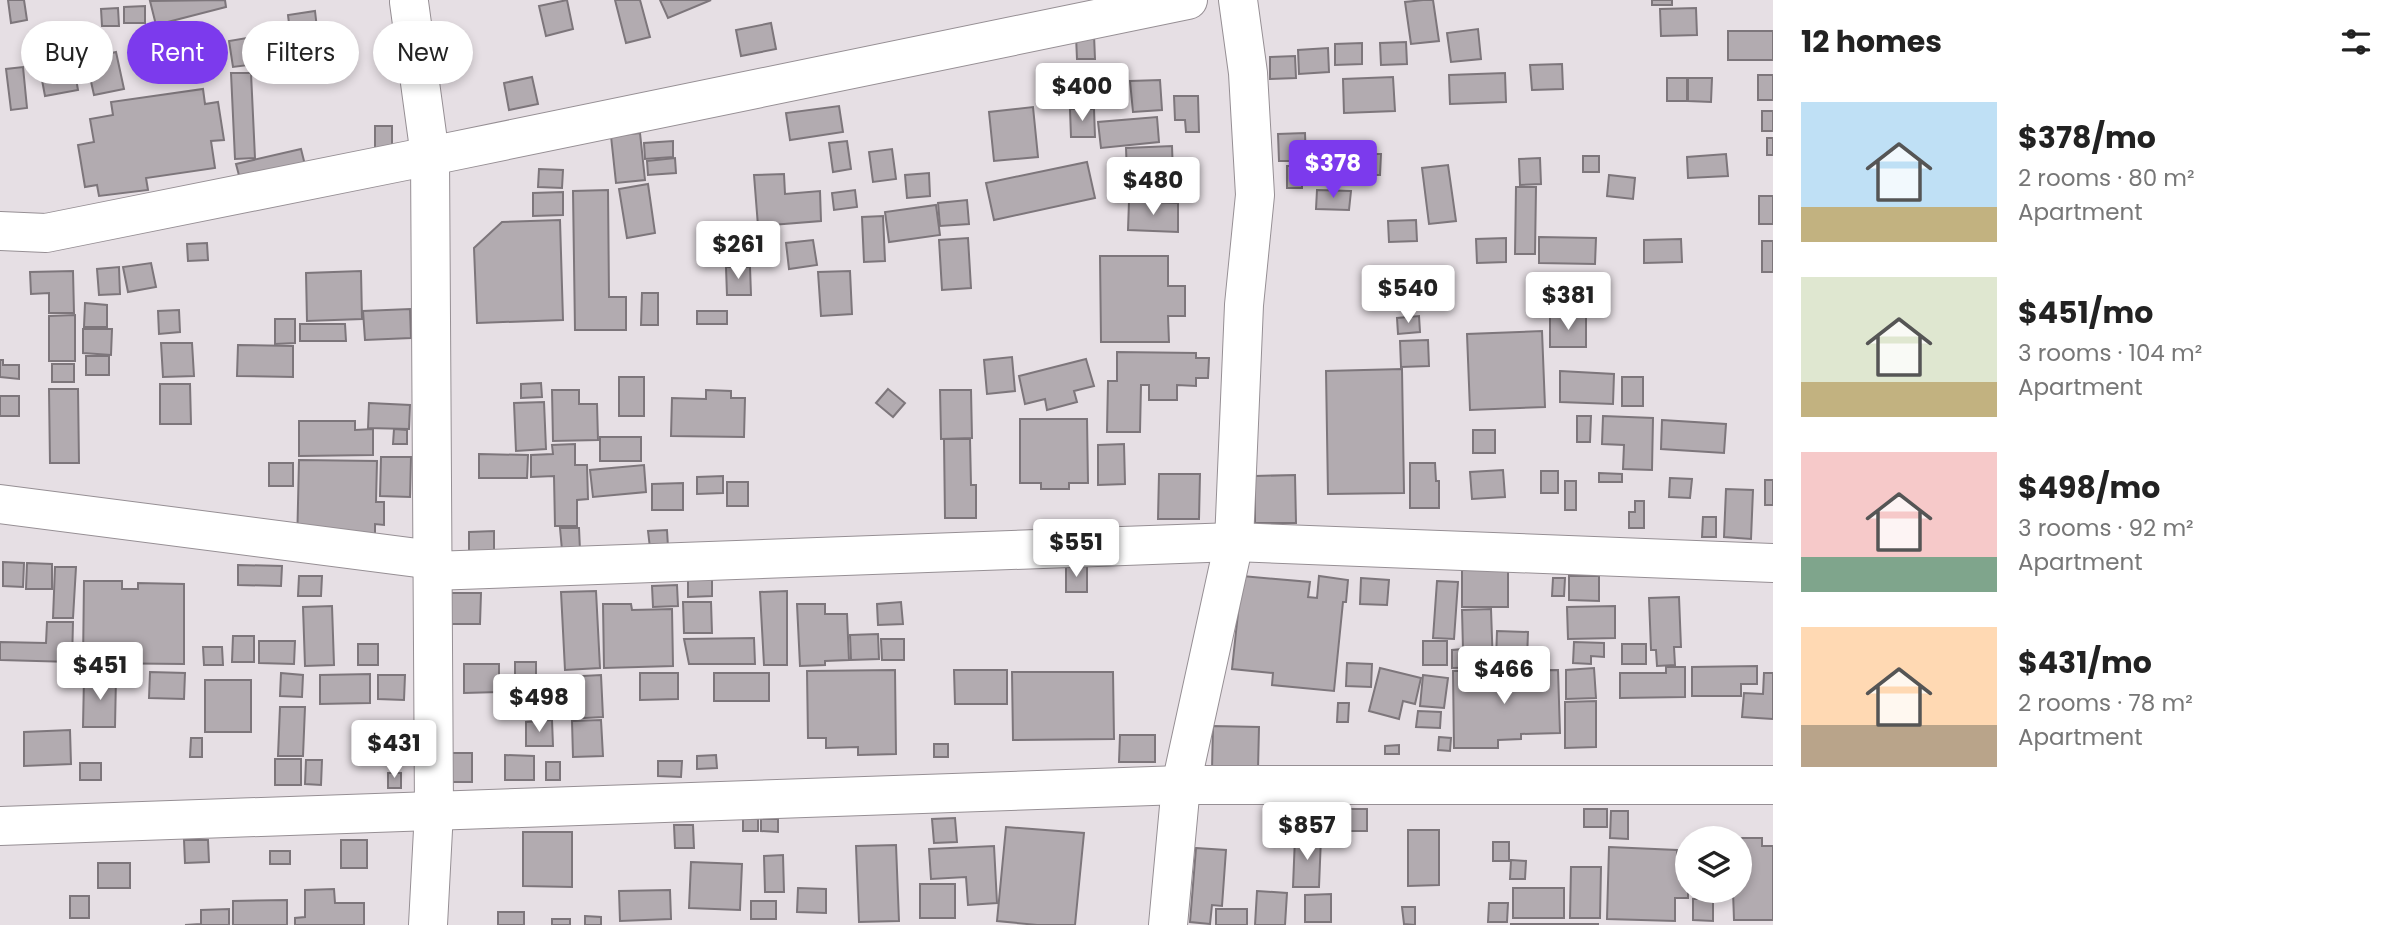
<!DOCTYPE html>
<html lang="en">
<head>
<meta charset="utf-8">
<style>
  :root { --surface:#fff; --page:#f2f2f2; --text:#222; --muted:#767676; --accent:#7c3aed }
  body { margin:0; font-family:Poppins,sans-serif; background:var(--page); color:var(--text); height:100vh; display:flex; flex-direction:column; font-size:26px; white-space:nowrap }
  * { box-sizing:border-box; margin:0 }
  p { font-size:23px; color:var(--muted) }
  .icon { flex:none; width:38px; height:38px; fill:none; stroke:currentColor; stroke-width:2; stroke-linecap:round; stroke-linejoin:round }
  .map { position:relative; flex:1; overflow:hidden }
  .details { display:flex; flex-direction:column; background:var(--surface); width:630px }
  .details>* { flex:none }
  .hud { position:absolute; left:21px; top:21px; width:665px; height:63px; display:flex; gap:14px }
  .fabs { position:absolute; left:1675px; top:826px; display:grid; gap:14px }
  .fabs a { display:grid; place-items:center; width:77px; height:77px; border-radius:50%; background:var(--surface); box-shadow:0 4px 10px #0003; font-size:35px }
  .price { position:absolute; translate:-50% -60px; padding:0 16px; border-radius:7px; background:#fff; color:#222; font-size:23px; line-height:46px; filter:drop-shadow(0 2px 4px #0008) }
  .price::after { content:''; position:absolute; left:50%; top:42px; width:21px; height:16px; margin-left:-10px; background:inherit; clip-path:polygon(0 0,100% 0,50% 100%) }
  .price.on { background:var(--accent); color:#fff }
  ul { padding:0; list-style:none }
  li { display:flex; align-items:center; gap:21px; height:175px; padding:0 28px }
  li span { display:grid; place-items:center; flex:none; width:196px; height:140px; border-radius:0px; color:#555 }
  li>.icon { margin-inline-start:auto }
  span .icon { width:84px; height:84px; fill:#fffc; stroke-width:1 }
  li b { font-size:30px }
  h2 { display:flex; justify-content:space-between; align-items:center; height:84px; padding:0 28px; font-size:30px }
  .chip { padding:0 24px; border-radius:32px; background:var(--surface); box-shadow:0 4px 10px #0003; font-size:24px; line-height:63px }
  .chip.on { background:var(--accent); color:#fff }
  main { display:flex; flex:1; min-height:0 }
  .map>svg:first-child { display:block }
</style>
</head>
<body>
<main>
<div class="map">
<svg width="1773" height="925" viewBox="0 0 1773 925">
  <rect width="100%" height="100%" fill="#e6dfe4"/>
  <g fill="#b2abb0" stroke="#7d767b" stroke-width="2">
    <polygon points="8,0 24,0 27,20 11,23"/>
    <polygon points="225,0 226,7 156,25 150,1"/>
    <polygon points="567,0 573,29 546,36 539,6"/>
    <polygon points="615,0 640,0 650,37 626,43"/>
    <polygon points="660,0 711,0 668,18"/>
    <polygon points="1423,0 1433,0 1439,41 1411,44 1405,2"/>
    <rect x="1652" y="0" width="20" height="5"/>
    <polygon points="145,6 145,23 124,23 124,7"/>
    <polygon points="118,8 119,26 102,26 101,9"/>
    <polygon points="1696,8 1697,35 1661,36 1660,9"/>
    <polygon points="315,11 319,46 292,49 288,15"/>
    <polygon points="771,23 776,49 741,56 736,30"/>
    <polygon points="1478,29 1481,59 1451,62 1447,33"/>
    <rect x="1728" y="31" width="45" height="29"/>
    <polygon points="1094,35 1095,59 1077,59 1076,36"/>
    <polygon points="259,36 263,63 233,67 229,41"/>
    <polygon points="1406,42 1407,64 1381,65 1380,43"/>
    <polygon points="1362,43 1362,64 1335,65 1335,44"/>
    <polygon points="1328,48 1329,72 1299,74 1298,50"/>
    <polygon points="212,51 215,70 182,75 179,57"/>
    <polygon points="116,52 124,89 94,95 86,59"/>
    <polygon points="331,53 337,75 309,81 304,60"/>
    <polygon points="1295,56 1296,78 1270,79 1270,57"/>
    <polygon points="1562,64 1563,89 1532,90 1530,65"/>
    <polygon points="23,67 27,108 11,110 6,69"/>
    <polygon points="75,73 78,90 45,96 42,80"/>
    <polygon points="231,73 251,73 255,158 235,159"/>
    <polygon points="1505,73 1506,102 1450,104 1449,75"/>
    <rect x="1758" y="75" width="15" height="25"/>
    <polygon points="532,77 538,104 509,110 504,83"/>
    <polygon points="1393,77 1395,111 1344,113 1343,79"/>
    <rect x="1667" y="78" width="20" height="23"/>
    <polygon points="1688,78 1712,78 1711,102 1688,101"/>
    <polygon points="1087,79 1089,104 1062,106 1060,81"/>
    <polygon points="1160,80 1162,110 1133,112 1130,81"/>
    <polygon points="203,89 205,104 218,102 224,140 211,141 215,168 146,178 148,190 99,196 97,185 85,187 78,145 94,142 90,119 113,115 111,102"/>
    <polygon points="1174,96 1198,96 1199,132 1186,132 1185,120 1175,120"/>
    <polygon points="839,106 843,132 790,140 786,113"/>
    <polygon points="1033,107 1038,157 994,161 989,112"/>
    <polygon points="1070,109 1094,109 1095,137 1071,137"/>
    <rect x="1762" y="111" width="11" height="20"/>
    <polygon points="1157,117 1159,142 1101,148 1098,122"/>
    <rect x="375" y="126" width="17" height="23"/>
    <polygon points="640,133 645,180 616,183 611,136"/>
    <polygon points="1305,133 1306,161 1279,161 1278,134"/>
    <rect x="1767" y="138" width="6" height="17"/>
    <polygon points="673,141 673,157 645,159 644,143"/>
    <polygon points="847,141 851,169 833,172 829,143"/>
    <polygon points="1172,146 1173,174 1127,175 1126,148"/>
    <polygon points="301,149 306,169 241,183 236,164"/>
    <polygon points="892,149 896,179 873,182 869,152"/>
    <polygon points="1348,154 1381,154 1380,175 1348,175"/>
    <polygon points="1726,154 1728,176 1688,178 1687,157"/>
    <rect x="1583" y="156" width="16" height="16"/>
    <polygon points="675,158 676,173 648,175 647,161"/>
    <polygon points="1540,158 1541,184 1520,185 1519,159"/>
    <polygon points="1087,162 1095,198 994,220 986,183"/>
    <polygon points="1448,165 1456,221 1429,224 1422,168"/>
    <rect x="1287" y="166" width="15" height="22"/>
    <polygon points="539,169 563,170 562,188 538,187"/>
    <polygon points="929,173 930,196 907,198 905,175"/>
    <polygon points="784,174 785,194 820,191 821,221 758,226 754,175"/>
    <polygon points="1609,175 1635,178 1633,199 1607,196"/>
    <polygon points="648,184 655,233 627,238 619,189"/>
    <polygon points="1516,187 1536,187 1535,254 1515,254"/>
    <polygon points="608,190 609,297 626,297 626,330 575,330 573,191"/>
    <polygon points="855,190 857,207 834,210 832,193"/>
    <polygon points="1317,190 1351,191 1349,210 1316,209"/>
    <polygon points="563,192 563,215 533,216 533,193"/>
    <rect x="1759" y="196" width="14" height="28"/>
    <polygon points="967,200 969,224 940,226 938,203"/>
    <polygon points="1129,201 1178,203 1178,232 1128,230"/>
    <polygon points="936,205 940,235 889,242 885,212"/>
    <polygon points="883,216 885,261 864,262 862,217"/>
    <polygon points="560,220 563,320 477,323 474,248 502,222"/>
    <polygon points="1416,220 1417,241 1389,242 1388,221"/>
    <polygon points="748,230 750,256 714,258 713,232"/>
    <polygon points="1539,237 1596,238 1595,264 1539,263"/>
    <polygon points="968,238 971,288 942,290 939,240"/>
    <polygon points="1506,238 1506,262 1477,263 1476,239"/>
    <polygon points="1681,239 1682,262 1644,263 1644,240"/>
    <polygon points="813,240 817,265 789,269 786,243"/>
    <rect x="1762" y="241" width="11" height="31"/>
    <polygon points="207,243 208,260 188,261 187,244"/>
    <polygon points="1100,256 1168,256 1168,286 1185,286 1185,316 1168,316 1169,342 1101,342"/>
    <polygon points="151,263 156,287 128,292 123,267"/>
    <polygon points="119,267 120,294 99,295 97,269"/>
    <polygon points="726,267 750,267 751,295 727,295"/>
    <polygon points="73,271 74,313 49,313 49,293 31,294 30,272"/>
    <polygon points="361,271 362,319 307,321 306,273"/>
    <polygon points="850,271 852,314 821,316 818,272"/>
    <polygon points="642,293 658,293 658,325 641,325"/>
    <polygon points="85,303 107,305 107,327 84,327"/>
    <polygon points="410,309 411,338 365,340 363,311"/>
    <polygon points="179,310 180,332 159,334 158,311"/>
    <rect x="697" y="311" width="30" height="13"/>
    <polygon points="75,315 75,361 49,361 49,316"/>
    <polygon points="1419,316 1420,332 1398,334 1397,318"/>
    <rect x="1550" y="316" width="36" height="31"/>
    <polygon points="275,319 295,319 295,343 275,344"/>
    <polygon points="300,324 345,324 346,341 300,341"/>
    <polygon points="83,329 112,329 111,355 83,353"/>
    <polygon points="1542,331 1545,407 1470,410 1467,334"/>
    <polygon points="1428,340 1429,366 1401,367 1400,341"/>
    <polygon points="161,343 192,343 194,376 163,377"/>
    <polygon points="238,345 293,346 293,377 237,376"/>
    <polygon points="1117,352 1196,353 1196,358 1209,358 1208,378 1196,378 1196,386 1177,385 1177,400 1149,400 1149,385 1141,385 1140,432 1107,432 1108,381 1117,381"/>
    <rect x="86" y="356" width="23" height="19"/>
    <polygon points="1012,357 1015,391 987,394 984,360"/>
    <polygon points="1086,359 1094,386 1074,391 1077,402 1047,410 1045,399 1025,404 1019,376"/>
    <polygon points="0,360 3,360 3,365 19,365 19,379 0,377"/>
    <rect x="52" y="364" width="22" height="18"/>
    <polygon points="1402,369 1404,493 1328,494 1326,371"/>
    <polygon points="1560,371 1614,374 1613,404 1560,402"/>
    <rect x="619" y="377" width="25" height="39"/>
    <rect x="1622" y="377" width="21" height="29"/>
    <polygon points="541,383 542,397 521,398 521,384"/>
    <polygon points="160,384 190,384 191,424 160,424"/>
    <polygon points="49,389 78,389 79,463 50,463"/>
    <polygon points="888,389 905,403 893,417 876,403"/>
    <polygon points="552,390 579,390 579,404 597,404 598,440 553,441"/>
    <polygon points="706,390 731,391 731,398 745,398 744,437 671,436 672,398 706,399"/>
    <polygon points="940,390 971,390 972,438 941,439"/>
    <rect x="0" y="396" width="19" height="20"/>
    <polygon points="544,402 546,449 516,451 514,403"/>
    <polygon points="369,403 410,405 409,429 368,428"/>
    <polygon points="1577,416 1591,416 1590,442 1577,442"/>
    <polygon points="1603,416 1653,418 1652,470 1623,469 1624,445 1602,444"/>
    <polygon points="1020,419 1087,419 1088,483 1069,483 1069,489 1041,489 1041,483 1020,483"/>
    <polygon points="1662,420 1726,424 1724,453 1661,449"/>
    <polygon points="299,421 355,421 355,430 373,429 373,455 299,456"/>
    <polygon points="394,429 407,430 407,444 393,444"/>
    <rect x="1473" y="430" width="22" height="23"/>
    <rect x="600" y="437" width="41" height="24"/>
    <polygon points="944,439 970,439 971,485 976,485 976,518 945,518"/>
    <polygon points="575,444 575,465 587,465 588,499 577,500 577,526 555,526 554,476 531,477 531,455 553,454 552,445"/>
    <polygon points="1124,444 1125,484 1098,485 1098,445"/>
    <polygon points="479,454 528,455 527,478 479,478"/>
    <polygon points="381,457 411,457 410,497 380,496"/>
    <polygon points="299,460 377,461 376,502 384,502 384,525 375,524 375,549 297,547"/>
    <rect x="269" y="463" width="24" height="23"/>
    <polygon points="1410,463 1435,463 1436,481 1439,481 1439,508 1410,508"/>
    <polygon points="644,465 646,492 593,497 590,470"/>
    <polygon points="1503,470 1505,497 1472,499 1470,472"/>
    <rect x="1541" y="471" width="17" height="22"/>
    <polygon points="1599,473 1622,474 1622,482 1599,482"/>
    <polygon points="1159,474 1200,474 1199,519 1158,519"/>
    <polygon points="1295,475 1296,523 1255,523 1255,476"/>
    <polygon points="723,476 723,493 697,494 697,477"/>
    <polygon points="1670,478 1692,479 1690,498 1669,497"/>
    <rect x="1765" y="480" width="8" height="25"/>
    <rect x="1565" y="481" width="11" height="29"/>
    <rect x="727" y="482" width="21" height="24"/>
    <polygon points="683,483 683,510 652,510 652,484"/>
    <polygon points="1726,489 1753,490 1751,539 1724,537"/>
    <polygon points="1635,501 1644,501 1644,528 1629,528 1629,512 1635,512"/>
    <polygon points="1703,517 1716,517 1716,537 1702,537"/>
    <polygon points="560,528 579,528 580,550 562,550"/>
    <polygon points="667,530 668,547 650,548 648,531"/>
    <polygon points="494,531 494,551 469,552 469,532"/>
    <polygon points="3,562 24,563 23,587 3,586"/>
    <polygon points="27,563 52,564 52,589 26,589"/>
    <polygon points="238,565 282,566 281,586 238,585"/>
    <rect x="1066" y="566" width="21" height="26"/>
    <polygon points="1487,566 1487,571 1508,571 1508,607 1462,607 1462,567"/>
    <polygon points="55,567 76,567 73,618 53,618"/>
    <polygon points="299,576 322,576 321,596 298,596"/>
    <polygon points="1242,576 1310,582 1308,597 1317,598 1319,576 1348,580 1346,602 1343,602 1334,691 1272,685 1273,673 1232,669"/>
    <polygon points="1569,576 1599,576 1599,601 1569,600"/>
    <polygon points="688,578 712,578 712,596 688,597"/>
    <polygon points="1361,578 1389,580 1387,605 1360,604"/>
    <polygon points="1553,578 1565,578 1564,596 1552,596"/>
    <polygon points="84,581 122,581 122,589 138,589 138,583 184,584 184,664 83,663"/>
    <polygon points="1437,581 1458,582 1454,639 1433,638"/>
    <polygon points="677,585 678,606 653,607 652,586"/>
    <polygon points="596,591 600,668 565,670 561,592"/>
    <polygon points="787,591 787,665 764,665 760,592"/>
    <polygon points="451,593 481,593 480,624 451,624"/>
    <polygon points="1679,597 1681,647 1674,647 1675,665 1657,666 1656,650 1651,650 1649,598"/>
    <polygon points="683,602 711,602 712,633 684,633"/>
    <polygon points="901,602 903,624 878,625 877,604"/>
    <polygon points="603,604 631,604 632,610 672,609 673,666 604,668"/>
    <polygon points="797,604 825,604 825,614 847,614 849,660 825,661 825,665 800,666"/>
    <polygon points="332,606 334,665 305,666 303,607"/>
    <polygon points="1615,606 1615,638 1568,639 1567,607"/>
    <polygon points="1491,609 1493,667 1452,668 1452,650 1463,649 1462,610"/>
    <polygon points="47,622 73,622 72,662 0,660 0,642 46,643"/>
    <polygon points="1497,631 1528,632 1527,660 1496,660"/>
    <polygon points="878,634 879,659 851,660 850,635"/>
    <polygon points="233,636 254,636 254,662 232,662"/>
    <polygon points="754,638 755,664 689,664 684,639"/>
    <polygon points="881,639 904,639 904,660 882,660"/>
    <polygon points="259,641 295,641 294,664 259,663"/>
    <rect x="1423" y="641" width="24" height="24"/>
    <polygon points="1574,642 1604,643 1604,657 1591,656 1591,664 1573,663"/>
    <rect x="358" y="644" width="20" height="21"/>
    <rect x="1622" y="644" width="24" height="20"/>
    <polygon points="203,647 222,647 223,665 204,665"/>
    <rect x="515" y="662" width="21" height="18"/>
    <polygon points="1347,663 1372,664 1371,687 1346,686"/>
    <polygon points="464,664 499,664 499,692 464,693"/>
    <polygon points="1757,666 1757,684 1741,684 1741,696 1692,696 1692,667"/>
    <polygon points="1666,667 1685,667 1685,697 1620,698 1620,673 1666,673"/>
    <polygon points="1380,668 1421,678 1415,704 1403,701 1399,719 1369,711"/>
    <polygon points="1594,668 1596,698 1566,699 1566,670"/>
    <polygon points="895,670 896,754 858,755 858,747 826,748 826,738 808,738 807,671"/>
    <polygon points="954,670 1007,670 1007,704 955,704"/>
    <polygon points="1558,670 1560,733 1521,734 1521,739 1498,740 1498,748 1454,748 1453,671"/>
    <polygon points="150,672 185,673 184,699 149,698"/>
    <polygon points="1012,672 1113,672 1114,739 1013,740"/>
    <polygon points="281,673 303,675 302,697 280,696"/>
    <polygon points="640,673 678,673 678,699 640,700"/>
    <rect x="714" y="673" width="55" height="28"/>
    <polygon points="1764,673 1773,673 1773,719 1742,717 1744,693 1763,694"/>
    <polygon points="370,674 370,703 320,704 320,675"/>
    <polygon points="378,675 405,675 404,700 378,699"/>
    <polygon points="601,675 603,717 566,719 564,677"/>
    <polygon points="1423,675 1448,678 1444,708 1420,706"/>
    <polygon points="84,677 116,677 115,727 83,727"/>
    <rect x="205" y="680" width="46" height="52"/>
    <rect x="505" y="691" width="29" height="17"/>
    <polygon points="1596,701 1596,747 1565,748 1565,702"/>
    <polygon points="1338,703 1349,703 1348,722 1337,722"/>
    <polygon points="280,707 305,707 303,756 278,756"/>
    <polygon points="1418,711 1441,712 1440,728 1416,727"/>
    <polygon points="552,720 553,746 526,746 526,722"/>
    <polygon points="601,720 603,756 573,757 572,721"/>
    <polygon points="1213,726 1259,727 1258,770 1212,770"/>
    <polygon points="70,730 71,764 24,766 24,732"/>
    <polygon points="1120,735 1155,735 1155,762 1119,762"/>
    <polygon points="1439,737 1451,738 1450,751 1438,750"/>
    <polygon points="191,738 202,738 202,757 190,757"/>
    <rect x="934" y="744" width="14" height="13"/>
    <polygon points="1399,745 1399,754 1385,754 1385,746"/>
    <rect x="445" y="753" width="27" height="29"/>
    <polygon points="505,755 534,756 534,780 505,780"/>
    <polygon points="716,755 717,768 697,769 697,756"/>
    <rect x="275" y="759" width="26" height="26"/>
    <polygon points="306,760 322,760 321,785 305,784"/>
    <polygon points="658,761 682,761 681,777 658,776"/>
    <rect x="546" y="762" width="14" height="18"/>
    <rect x="80" y="763" width="21" height="17"/>
    <rect x="388" y="773" width="13" height="15"/>
    <rect x="1346" y="809" width="21" height="22"/>
    <rect x="1584" y="809" width="23" height="18"/>
    <polygon points="1611,811 1628,811 1628,839 1610,838"/>
    <polygon points="955,818 957,842 934,843 932,819"/>
    <rect x="743" y="819" width="15" height="12"/>
    <polygon points="761,819 778,819 778,832 761,831"/>
    <polygon points="674,825 693,825 694,848 675,848"/>
    <polygon points="1006,827 1084,833 1075,925 1037,925 997,921"/>
    <polygon points="1408,830 1439,830 1439,885 1408,886"/>
    <polygon points="523,832 572,832 572,887 523,886"/>
    <polygon points="1295,837 1321,837 1319,887 1293,887"/>
    <polygon points="1733,838 1762,838 1762,846 1773,846 1773,920 1734,920 1733,891 1740,891 1740,838"/>
    <polygon points="184,840 208,840 209,862 185,863"/>
    <rect x="341" y="840" width="26" height="28"/>
    <rect x="1493" y="842" width="16" height="19"/>
    <polygon points="896,845 899,921 859,922 856,846"/>
    <polygon points="994,846 997,903 968,905 966,877 931,879 929,849"/>
    <polygon points="1609,847 1677,850 1677,868 1687,869 1688,891 1688,898 1675,898 1675,921 1607,919"/>
    <polygon points="1196,848 1226,850 1222,906 1212,905 1210,924 1190,922"/>
    <rect x="270" y="851" width="20" height="13"/>
    <polygon points="783,855 784,892 765,892 764,856"/>
    <polygon points="1511,860 1526,861 1525,879 1510,879"/>
    <polygon points="691,862 742,864 740,910 689,908"/>
    <rect x="98" y="863" width="32" height="25"/>
    <polygon points="1571,867 1601,867 1600,918 1570,918"/>
    <rect x="920" y="884" width="35" height="34"/>
    <polygon points="798,888 826,889 826,913 797,912"/>
    <rect x="1513" y="888" width="51" height="30"/>
    <polygon points="334,889 335,903 364,903 364,925 295,925 295,918 305,917 305,890"/>
    <polygon points="670,890 671,919 620,921 619,891"/>
    <polygon points="1257,891 1287,893 1285,925 1255,925"/>
    <polygon points="1331,894 1331,922 1305,922 1305,895"/>
    <rect x="70" y="896" width="19" height="22"/>
    <polygon points="1693,899 1713,899 1713,921 1693,920"/>
    <polygon points="287,900 287,925 233,925 233,901"/>
    <rect x="751" y="901" width="25" height="18"/>
    <polygon points="1489,903 1508,903 1507,922 1488,922"/>
    <polygon points="1402,907 1415,907 1415,925 1404,924"/>
    <polygon points="229,909 229,925 185,925 201,924 201,910"/>
    <rect x="1216" y="909" width="31" height="16"/>
    <rect x="498" y="912" width="26" height="13"/>
    <polygon points="585,916 601,917 601,925 585,925"/>
    <rect x="552" y="919" width="18" height="6"/>
    <polygon points="1510,924 1598,924 1598,925"/>
  </g>
  <g fill="none" stroke-linecap="round" stroke-linejoin="round">
    <g stroke="#968f94" stroke-width="40">
      <g id="minor">
        <polyline points="409,2 430,156 434,811 428,925"/>
        <polyline points="0,231 46,233 430,156 1188,0"/>
        <polyline points="0,504 433,560"/>
        <polyline points="432,571 1234,542 1773,563"/>
        <polyline points="0,826 1181,785 1773,785"/>
        <polyline points="1168,925 1181,785 1234,542 1244,305 1255,195 1248,73 1238,0"/>
      </g>
    </g>
    <use href="#minor" stroke="#fff" stroke-width="38"/>
  </g>
</svg>
<div class="fabs">
<a><svg class="icon" aria-label="layers" viewBox="0 0 24 24"><path d="M12 4l9 5-9 5-9-5zM3 14l9 5 9-5"/></svg></a>
</div>
<b class="price" style="left:1082px;top:123px">$400</b>
<b class="price on" style="left:1333px;top:200px">$378</b>
<b class="price" style="left:1153px;top:217px">$480</b>
<b class="price" style="left:738px;top:281px">$261</b>
<b class="price" style="left:1408px;top:325px">$540</b>
<b class="price" style="left:1568px;top:332px">$381</b>
<b class="price" style="left:1076px;top:579px">$551</b>
<b class="price" style="left:100px;top:702px">$451</b>
<b class="price" style="left:1504px;top:706px">$466</b>
<b class="price" style="left:539px;top:734px">$498</b>
<b class="price" style="left:394px;top:780px">$431</b>
<b class="price" style="left:1307px;top:862px">$857</b>
<div class="hud">
<a class="chip">Buy</a>
<a class="chip on">Rent</a>
<a class="chip">Filters</a>
<a class="chip">New</a>
</div>
</div>
<section class="details">
<h2>12 homes<svg class="icon" aria-label="filters" viewBox="0 0 24 24"><path d="M4 7h16M4 17h16"/><circle cx="9" cy="7" r="2"/><circle cx="15" cy="17" r="2"/></svg></h2>
<ul>
<li><span style="background:linear-gradient(#bfe0f5 75%,#c2b280 0)"><svg class="icon" aria-label="home" viewBox="0 0 24 24"><path d="M3 11l9-7 9 7M6 9v11h12V9"/></svg></span><div><b>$378/mo</b><p>2 rooms · 80 m²</p><p>Apartment</p></div></li>
<li><span style="background:linear-gradient(#dfe7d0 75%,#c2b280 0)"><svg class="icon" aria-label="home" viewBox="0 0 24 24"><path d="M3 11l9-7 9 7M6 9v11h12V9"/></svg></span><div><b>$451/mo</b><p>3 rooms · 104 m²</p><p>Apartment</p></div></li>
<li><span style="background:linear-gradient(#f6c9c9 75%,#7fa58c 0)"><svg class="icon" aria-label="home" viewBox="0 0 24 24"><path d="M3 11l9-7 9 7M6 9v11h12V9"/></svg></span><div><b>$498/mo</b><p>3 rooms · 92 m²</p><p>Apartment</p></div></li>
<li><span style="background:linear-gradient(#ffd9b3 70%,#b9a48a 0)"><svg class="icon" aria-label="home" viewBox="0 0 24 24"><path d="M3 11l9-7 9 7M6 9v11h12V9"/></svg></span><div><b>$431/mo</b><p>2 rooms · 78 m²</p><p>Apartment</p></div></li>
</ul>
</section>
</main>
</body>
</html>
